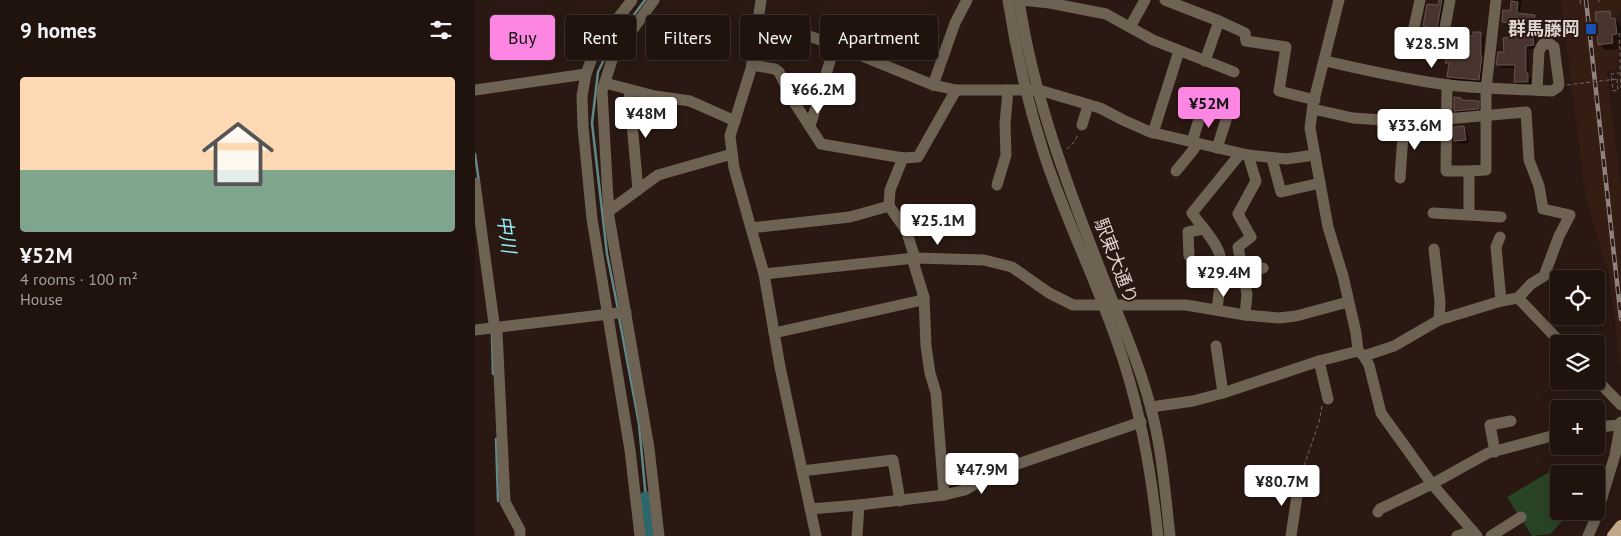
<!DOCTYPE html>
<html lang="en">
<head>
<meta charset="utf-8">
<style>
  :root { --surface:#20130e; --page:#2d201c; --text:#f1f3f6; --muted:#a29e9e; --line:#3d322e; --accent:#fd86e2 }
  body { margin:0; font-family:"PT Sans","Noto Sans JP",sans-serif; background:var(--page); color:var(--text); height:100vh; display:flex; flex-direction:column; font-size:19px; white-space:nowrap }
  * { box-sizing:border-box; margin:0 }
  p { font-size:16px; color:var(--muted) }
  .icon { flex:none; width:28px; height:28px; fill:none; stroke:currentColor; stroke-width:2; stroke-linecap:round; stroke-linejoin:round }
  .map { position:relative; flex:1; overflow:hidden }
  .side { display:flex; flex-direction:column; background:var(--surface); width:475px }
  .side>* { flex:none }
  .banner { position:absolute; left:15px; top:15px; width:475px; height:45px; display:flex; gap:10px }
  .controls { position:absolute; left:1075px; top:270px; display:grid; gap:10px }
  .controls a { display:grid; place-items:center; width:55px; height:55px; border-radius:5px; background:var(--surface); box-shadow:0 2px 12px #0003,0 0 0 1px var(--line); font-size:25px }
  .price { position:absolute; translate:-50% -42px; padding:0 11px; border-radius:5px; background:#fff; color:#222; font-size:16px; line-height:32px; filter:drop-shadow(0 1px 2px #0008) }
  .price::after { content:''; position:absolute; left:50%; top:30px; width:15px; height:11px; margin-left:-8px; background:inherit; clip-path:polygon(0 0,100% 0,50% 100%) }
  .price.active { background:var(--accent); color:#111 }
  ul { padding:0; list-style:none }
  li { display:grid; align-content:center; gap:10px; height:265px; padding:0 20px }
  li span { display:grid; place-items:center; height:155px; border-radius:5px; color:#555 }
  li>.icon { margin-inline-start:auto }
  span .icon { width:90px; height:90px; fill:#fffc; stroke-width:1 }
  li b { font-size:21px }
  h2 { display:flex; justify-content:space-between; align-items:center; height:60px; padding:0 20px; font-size:21px }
  .chip { padding:0 18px; border-radius:5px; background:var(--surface); box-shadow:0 2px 12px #0003,0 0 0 1px var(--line); font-size:18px; line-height:45px }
  .chip.active { background:var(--accent); color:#111 }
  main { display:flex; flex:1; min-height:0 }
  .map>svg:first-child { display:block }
</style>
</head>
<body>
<main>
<section class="side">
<h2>9 homes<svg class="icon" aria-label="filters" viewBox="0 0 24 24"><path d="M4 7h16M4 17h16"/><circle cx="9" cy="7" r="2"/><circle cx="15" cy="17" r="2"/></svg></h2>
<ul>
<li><span style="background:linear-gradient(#ffd9b3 60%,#7fa58c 0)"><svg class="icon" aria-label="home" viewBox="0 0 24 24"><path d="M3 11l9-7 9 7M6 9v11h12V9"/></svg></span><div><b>¥52M</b><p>4 rooms · 100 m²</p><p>House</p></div></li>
</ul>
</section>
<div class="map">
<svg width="1146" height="536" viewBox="0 0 1146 536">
  <rect width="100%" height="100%" fill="#2a1912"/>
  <polygon fill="#351d14" points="1086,0 1146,0 1146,11 1140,18 1143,44 1143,65 1141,70 1132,71 1146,190 1146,369 1134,275 1111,200"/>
  <polygon fill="#294325" points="1081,468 1084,480 1084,511 1092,511 1093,515 1075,534 1057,536 1032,497"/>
  <g fill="#0007">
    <polygon points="965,0 971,0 965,31 953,29 950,26 964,7"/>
    <polygon points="1038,0 1047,0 1044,15 1059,16 1063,20 1062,28 1060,28 1061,49 1053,49 1054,76 1056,78 1056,85 1044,85 1040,81 1041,68 1026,68 1023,64 1044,38 1043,26 1031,25 1028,21 1036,12"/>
    <polygon points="1134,12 1145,25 1146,40 1142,40 1143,49 1130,50 1125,44"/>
    <polygon points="1005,33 1009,37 1008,84 978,81 974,77 975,66 972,62 973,50 964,46 971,46"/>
    <polygon points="986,99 988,102 1003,102 1007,106 1007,112 984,114 980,110"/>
    <polygon points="989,128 992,131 994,143 984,144 980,141"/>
  </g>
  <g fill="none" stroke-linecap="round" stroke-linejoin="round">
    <g stroke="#628789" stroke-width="2.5">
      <polyline points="0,154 4,182"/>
      <polyline points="143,309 132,254 117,123 123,72 135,47 170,0"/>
      <polyline points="144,317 164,424 171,499"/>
      <polyline points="17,334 18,374"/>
      <polyline points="21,439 23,501"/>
    </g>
    <polyline stroke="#2c676c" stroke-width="15" points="171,499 176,536"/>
  </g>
  <g fill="#493530" stroke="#68524d">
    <polygon points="964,0 967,0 962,29 948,26 952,4 963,5"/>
    <polygon points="1036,1 1043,2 1042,13 1060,15 1059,25 1057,25 1059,45 1051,46 1051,73 1053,73 1053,82 1039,82 1040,65 1021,65 1023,52 1029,52 1028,38 1043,37 1042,24 1027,22 1028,10 1035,11"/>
    <polygon points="1135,11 1136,18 1140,18 1142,34 1137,35 1138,43 1123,45 1120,12"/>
    <polygon points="998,32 1006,32 1006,56 1007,56 1004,80 972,77 974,63 970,63 972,48 961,44 971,45 974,42 976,35 998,36"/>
    <polygon points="979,97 986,98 986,100 1004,101 1004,109 979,111"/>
    <polygon points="989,126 991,140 979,141 979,127"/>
  </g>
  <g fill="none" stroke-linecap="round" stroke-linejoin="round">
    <g stroke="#756660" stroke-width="1" stroke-dasharray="4 2.5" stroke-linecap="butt">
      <polyline points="1105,0 1106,5"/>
      <polyline points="1124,0 1124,2"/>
      <path d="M 1144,33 C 1146,52 1144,70 1146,88"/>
      <polyline points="1142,79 1143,90 1138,91 1136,74 1144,73"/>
      <polyline points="592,149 600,141 603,134"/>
      <polyline points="827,472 844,422 847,406"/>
    </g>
    <g stroke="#6e6253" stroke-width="11">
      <polyline points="157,0 129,36 120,50 111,74 107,96 108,127 117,219 155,450 165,536"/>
      <polyline points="179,0 138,57 127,91 134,217 174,448 184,536"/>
      <polyline points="286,0 276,69 255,136 259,168 289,274 305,367 341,536"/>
      <path d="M 533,0 C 541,52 553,104 569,154 C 593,227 629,296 651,369 C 668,424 677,479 683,536"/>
      <path d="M 544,0 C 558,95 592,185 627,274 C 644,318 663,360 675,405 C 687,448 690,492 695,536"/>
      <polyline points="547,0 575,3 631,14 678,40 759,72"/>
      <polyline points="690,0 744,21 770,33 771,41 811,47 804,91 840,100"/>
      <polyline points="864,0 838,104 835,128 853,227 868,276 881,333 883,351 889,356 894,365 906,413 957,484 1002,536"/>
      <polyline points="945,0 938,32 968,38 975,0"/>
      <polyline points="1021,0 1011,89 1011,170 994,171 994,215 1026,217"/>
      <polyline points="282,18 360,45 458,85 481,90 564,90 625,108 648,120 675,132 773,155 811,159 840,155"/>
      <polyline points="655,27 670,0"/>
      <polyline points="730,61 744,21"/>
      <path d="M 850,61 C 891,70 932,80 974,85 C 1008,89 1043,89 1077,91 L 1083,87 L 1084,84 L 1079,47 L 1075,44 L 1068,44 L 1064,51 L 1062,90"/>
      <polyline points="277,65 300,69 304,72 319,102 346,144 428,158"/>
      <polyline points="130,83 180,96 215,101 260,121"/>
      <polyline points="458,85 480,23 492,0"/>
      <polyline points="972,85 971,171 994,171"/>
      <polyline points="0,90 111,74"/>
      <polyline points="154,90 163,190"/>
      <polyline points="838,109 878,118 937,122 1051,112 1054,160 1064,186 1068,209 1095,215 1084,236 1069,276 1056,284 1043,298"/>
      <polyline points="607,125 613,105"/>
      <polyline points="335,126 360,45"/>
      <polyline points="678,133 704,51"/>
      <polyline points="717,142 726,113"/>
      <polyline points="742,148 752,117"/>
      <polyline points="797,159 806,192 845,183"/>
      <polyline points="701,171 719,149 722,143"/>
      <polyline points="925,178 929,121"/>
      <polyline points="0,183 19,323 22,331 30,502 45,530 45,536"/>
      <polyline points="522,185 531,155 530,124 533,90"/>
      <polyline points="134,211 183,175 257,154"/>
      <polyline points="958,213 994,215"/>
      <polyline points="276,228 375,217 414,206"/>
      <polyline points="1025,237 1021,247 1026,301"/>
      <polyline points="959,249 965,302 964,320"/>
      <polyline points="714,256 713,232 728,229"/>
      <polyline points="440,258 431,230 414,206 415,190 428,158 443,157 481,90"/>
      <polyline points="769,273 788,268"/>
      <polyline points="289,274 440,258 509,260 537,267 574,293 598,305 711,305 770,315 804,318 821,316 873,302"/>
      <polyline points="449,297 451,346 455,373 461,393 469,495"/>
      <path d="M 742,310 C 743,295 749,270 745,256 C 742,242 725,225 717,213 L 765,154"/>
      <polyline points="770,315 772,294 763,247 776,237 763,214 781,181 773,155"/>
      <polyline points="0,330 151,312"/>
      <polyline points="299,333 443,301 449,297 437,258"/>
      <polyline points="741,346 748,393"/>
      <polyline points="889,356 919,346 964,320 1026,301 1043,298 1087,344"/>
      <polyline points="844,361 853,399"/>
      <polyline points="1121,379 1146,405"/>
      <polyline points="676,407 718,401 748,393 844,361 883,351"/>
      <polyline points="1121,427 1145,425"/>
      <polyline points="1020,452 1015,425 1036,421"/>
      <polyline points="327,471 418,460 425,501"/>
      <polyline points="335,509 384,505 469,495 490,490 522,471 666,422"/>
      <polyline points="903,512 905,509 957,484 1013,453 1084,434"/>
      <polyline points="382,536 384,505"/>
      <polyline points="816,536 824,482"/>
      <polyline points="982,536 998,531"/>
      <polyline points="1016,536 1046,517"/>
      <polyline points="1113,536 1120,520 1140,455 1146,422"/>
    </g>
    <polyline stroke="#c1a889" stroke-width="12" points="1138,536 1146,526"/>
    <g stroke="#90827c" stroke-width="4.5">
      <polyline id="rail" points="1111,0 1146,319"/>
    </g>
    <use href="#rail" stroke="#2a1912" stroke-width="2.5" stroke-dasharray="8" stroke-linecap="butt"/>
    <polyline stroke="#756660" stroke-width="1" stroke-dasharray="4 2.5" stroke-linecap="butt" points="1092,85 1142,79"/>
  </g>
  <rect fill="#1a4fb4" stroke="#2a1912" stroke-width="2" x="1110" y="23" width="12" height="12" rx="2.5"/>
  <g text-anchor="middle" stroke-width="4" stroke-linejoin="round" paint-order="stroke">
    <g font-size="18" font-weight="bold" fill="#dfd3ce" stroke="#2a1912" text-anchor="end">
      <text x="1105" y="35">群馬藤岡</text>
    </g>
    <g font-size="18" fill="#dfd3ce" stroke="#2a1912">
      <text transform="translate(641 261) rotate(69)" y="6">駅東大通り</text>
    </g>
    <g font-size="19" font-style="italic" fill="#91f1f9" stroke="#2a1912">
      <text transform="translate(32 234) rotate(82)" y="7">中川</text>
    </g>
  </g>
</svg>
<div class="controls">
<a><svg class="icon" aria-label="locate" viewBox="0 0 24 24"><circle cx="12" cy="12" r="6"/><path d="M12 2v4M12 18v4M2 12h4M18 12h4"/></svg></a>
<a><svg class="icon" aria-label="layers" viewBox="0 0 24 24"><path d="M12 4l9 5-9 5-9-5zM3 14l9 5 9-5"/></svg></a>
<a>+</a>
<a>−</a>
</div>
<b class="price" style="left:957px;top:69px">¥28.5M</b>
<b class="price" style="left:343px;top:115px">¥66.2M</b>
<b class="price active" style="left:734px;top:129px">¥52M</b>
<b class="price" style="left:171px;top:139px">¥48M</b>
<b class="price" style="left:940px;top:151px">¥33.6M</b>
<b class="price" style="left:463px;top:246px">¥25.1M</b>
<b class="price" style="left:749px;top:298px">¥29.4M</b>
<b class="price" style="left:507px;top:495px">¥47.9M</b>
<b class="price" style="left:807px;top:507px">¥80.7M</b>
<div class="banner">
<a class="chip active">Buy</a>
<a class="chip">Rent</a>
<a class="chip">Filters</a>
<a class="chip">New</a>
<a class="chip">Apartment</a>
</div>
</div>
</main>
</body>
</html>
